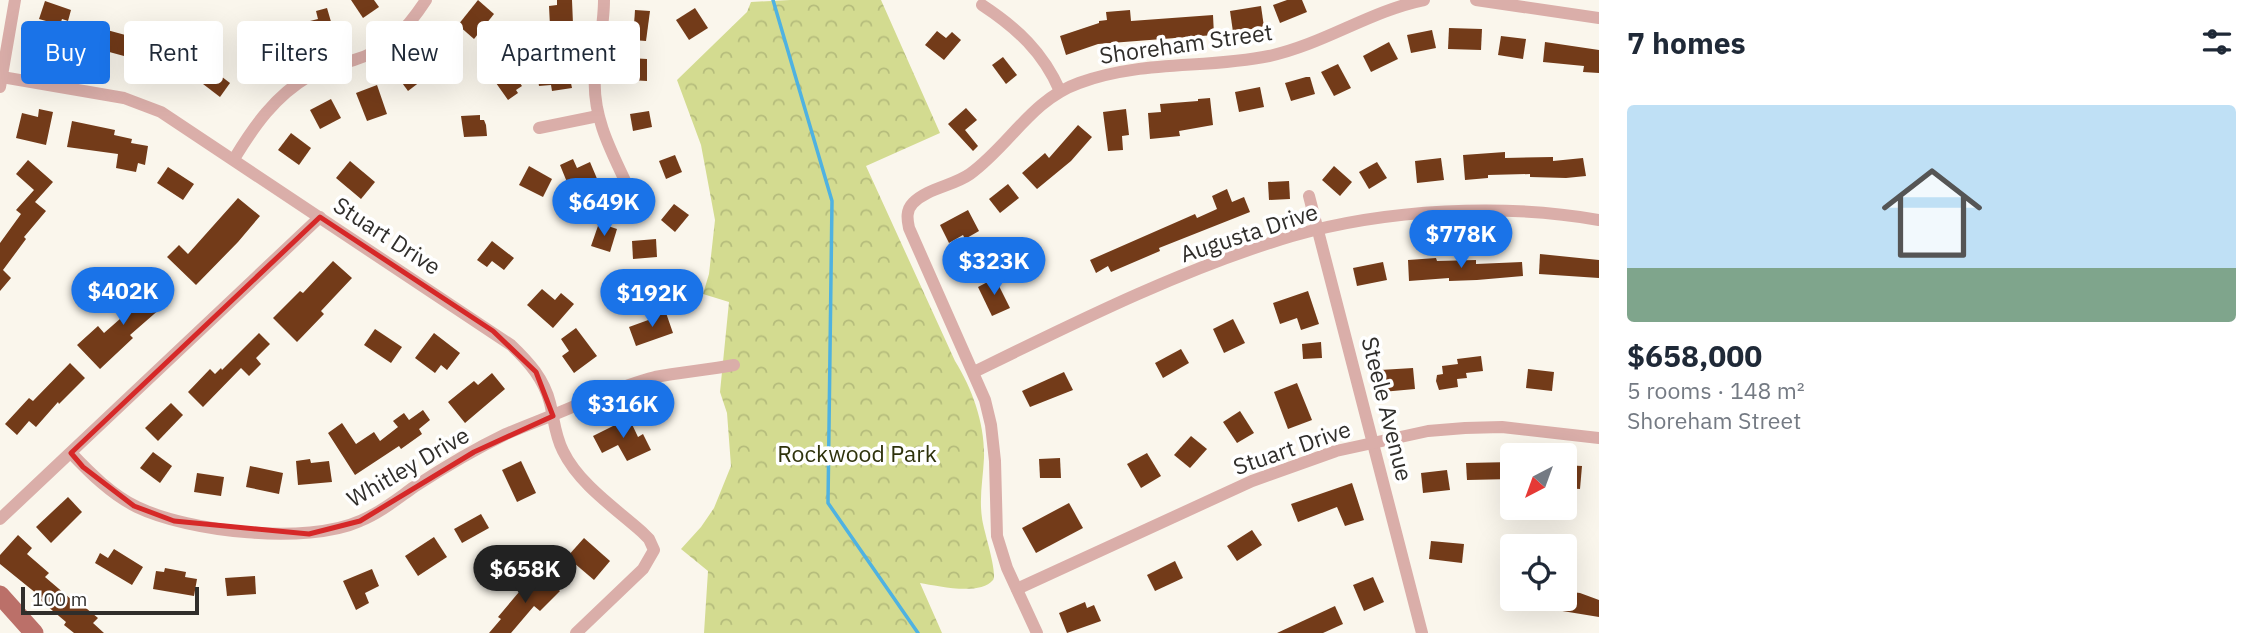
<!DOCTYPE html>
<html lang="en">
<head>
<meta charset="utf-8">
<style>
  :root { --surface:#fff; --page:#f6f6f7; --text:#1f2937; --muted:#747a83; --accent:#1a73e8 }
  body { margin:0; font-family:"IBM Plex Sans",sans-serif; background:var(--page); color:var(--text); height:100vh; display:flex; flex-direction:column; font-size:26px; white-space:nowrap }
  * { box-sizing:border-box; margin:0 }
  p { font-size:23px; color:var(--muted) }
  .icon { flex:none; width:38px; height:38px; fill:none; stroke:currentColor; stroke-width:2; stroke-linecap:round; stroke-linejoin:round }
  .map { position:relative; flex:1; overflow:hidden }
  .drawer { display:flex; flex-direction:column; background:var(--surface); width:665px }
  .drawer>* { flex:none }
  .top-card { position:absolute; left:21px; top:21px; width:665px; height:63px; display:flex; gap:14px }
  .needle { width:46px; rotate:221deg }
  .controls { position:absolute; left:1500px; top:443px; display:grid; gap:14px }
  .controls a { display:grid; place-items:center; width:77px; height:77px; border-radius:7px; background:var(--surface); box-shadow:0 7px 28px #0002; font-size:35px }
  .scale { position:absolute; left:21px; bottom:18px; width:178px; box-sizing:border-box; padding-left:7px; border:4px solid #302e2b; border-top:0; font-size:19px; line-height:24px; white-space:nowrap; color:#302e2b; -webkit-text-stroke:5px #fff; paint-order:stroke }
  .price { position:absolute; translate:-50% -60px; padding:0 16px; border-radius:24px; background:var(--accent); color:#fff; font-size:23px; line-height:46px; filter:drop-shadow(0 2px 4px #0008) }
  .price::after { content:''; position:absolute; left:50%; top:42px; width:21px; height:16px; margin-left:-10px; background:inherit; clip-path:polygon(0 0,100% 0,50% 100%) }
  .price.current { background:#222; color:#fff }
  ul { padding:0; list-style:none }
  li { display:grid; align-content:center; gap:14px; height:371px; padding:0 28px }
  li span { display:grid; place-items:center; height:217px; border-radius:7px; color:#555 }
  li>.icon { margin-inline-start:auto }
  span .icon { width:126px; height:126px; fill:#fffc; stroke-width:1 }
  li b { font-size:30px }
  h2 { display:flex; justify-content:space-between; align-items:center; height:84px; padding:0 28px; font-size:30px }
  .pill { padding:0 24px; border-radius:7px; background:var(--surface); box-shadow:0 7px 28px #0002; font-size:24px; line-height:63px }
  .pill.current { background:var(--accent); color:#fff }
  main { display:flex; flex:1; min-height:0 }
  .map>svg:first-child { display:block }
</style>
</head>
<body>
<main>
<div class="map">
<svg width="1599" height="633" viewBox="0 0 1599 633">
  <defs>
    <pattern id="park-crowns" width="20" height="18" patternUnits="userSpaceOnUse" patternTransform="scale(1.75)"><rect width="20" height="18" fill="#d3db90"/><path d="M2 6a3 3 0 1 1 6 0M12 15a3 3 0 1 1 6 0" fill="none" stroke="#b5bc7c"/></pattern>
  </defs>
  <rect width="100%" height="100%" fill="#faf6ec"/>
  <path fill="url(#park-crowns)" d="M 790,0 L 881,0 L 940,133 L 866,166 L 955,361 C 973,390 985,425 984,458 C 983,479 979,497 982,518 C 983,529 998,573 993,580 C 980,596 938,586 920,583 L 942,633 L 704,633 L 708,571 L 681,549 L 701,527 L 714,508 L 731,466 L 727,413 L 720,392 L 729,302 L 703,294 L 709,274 L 715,220 L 701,145 L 677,80 L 747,12 L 751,2 Z"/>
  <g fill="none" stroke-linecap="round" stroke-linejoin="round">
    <polyline stroke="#4fb2e1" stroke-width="3.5" points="773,0 832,201 828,503 918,633"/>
  </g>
  <g fill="#733b19">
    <polygon points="351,0 374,0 379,7 363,18"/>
    <polygon points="478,0 494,14 474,39 458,25"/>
    <polygon points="557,0 572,0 573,24 550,26 549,6 557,5"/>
    <polygon points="1287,0 1302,0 1307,12 1280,23 1273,5"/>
    <polygon points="45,1 71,10 68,21 62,19 60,25 39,19"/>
    <polygon points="1261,6 1264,27 1233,32 1230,11"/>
    <polygon points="327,8 334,32 306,39 302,23 318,19 316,11"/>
    <polygon points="695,8 708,28 689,40 676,20"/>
    <polygon points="635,10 650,11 646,41 633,40"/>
    <polygon points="1130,10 1131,21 1213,15 1214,35 1098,44 1066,55 1060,36 1099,23 1099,21 1107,20 1106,12"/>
    <polygon points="279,22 289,36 266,51 257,37"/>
    <polygon points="1449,28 1482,29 1481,50 1448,49"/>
    <polygon points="107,30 129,36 124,56 102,50"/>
    <polygon points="1432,30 1436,48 1411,53 1407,35"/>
    <polygon points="937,31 946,38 952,32 961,40 944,60 925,45"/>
    <polygon points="155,36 176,46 166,68 144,57"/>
    <polygon points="1501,36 1526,39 1523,59 1498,55"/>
    <polygon points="1389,42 1398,59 1371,72 1363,56"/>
    <polygon points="1545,42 1599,50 1599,73 1583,72 1584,66 1543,62"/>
    <polygon points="448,44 463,57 450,73 434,60"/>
    <polygon points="48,48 67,49 66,66 47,65"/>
    <polygon points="1003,57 1017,75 1006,84 992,65"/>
    <polygon points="630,58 647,59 647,81 630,80"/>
    <polygon points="1338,64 1351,88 1334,96 1321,72"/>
    <polygon points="412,65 415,65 425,78 408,91 397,76"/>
    <polygon points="568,69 572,88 552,91 551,85 539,86 537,74"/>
    <polygon points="213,70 230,83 220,97 203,84"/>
    <polygon points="512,72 522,86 516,90 518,93 508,100 496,83"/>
    <polygon points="1306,77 1310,77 1315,94 1291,101 1285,83"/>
    <polygon points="377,85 387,114 367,121 356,93"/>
    <polygon points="1260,87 1264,107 1239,112 1235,92"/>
    <polygon points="1210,98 1213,125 1179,131 1180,136 1150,139 1148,113 1161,112 1160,104 1198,101 1198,99"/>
    <polygon points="331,99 341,118 320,129 310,110"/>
    <polygon points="966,108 977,120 965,130 978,146 973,151 948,124"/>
    <polygon points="39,109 53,112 46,145 16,138 22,113 38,117"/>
    <polygon points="1126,109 1129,135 1122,136 1123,150 1108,151 1103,112"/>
    <polygon points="649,111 652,127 633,131 630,114"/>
    <polygon points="480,115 480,120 484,120 486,125 487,136 464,137 461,116"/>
    <polygon points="72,121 115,130 114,135 132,139 131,143 148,146 145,165 138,163 136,172 116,168 118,154 67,147"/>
    <polygon points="1078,125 1092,137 1071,161 1037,189 1022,173 1045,153 1049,158"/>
    <polygon points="291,133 311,148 299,165 278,150"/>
    <polygon points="1505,152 1505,158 1553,157 1553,161 1583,158 1586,176 1566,178 1530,177 1530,174 1488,175 1488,178 1465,180 1463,155"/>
    <polygon points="675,155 682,172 666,179 659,161"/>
    <polygon points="1441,158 1444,180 1417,183 1415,161"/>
    <polygon points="573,159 577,168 590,162 598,181 571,192 560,165"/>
    <polygon points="28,160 53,182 35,202 46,211 24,237 26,239 3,270 11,278 0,291 0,243 21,214 16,210 34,190 16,174"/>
    <polygon points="350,161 375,182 361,199 336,178"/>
    <polygon points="1377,162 1387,178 1369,189 1359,172"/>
    <polygon points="529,166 552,179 543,197 519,185"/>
    <polygon points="1334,166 1352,182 1340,196 1322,180"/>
    <polygon points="168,167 194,184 183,200 157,183"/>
    <polygon points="1289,181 1290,199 1269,200 1268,182"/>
    <polygon points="1008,184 1019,198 1000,213 989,199"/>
    <polygon points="1227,189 1232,202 1244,197 1250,212 1159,248 1160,251 1111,272 1108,266 1096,273 1090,260 1195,214 1197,218 1217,209 1212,196"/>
    <polygon points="238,198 260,216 238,242 196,285 167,257 179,245 188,254"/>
    <polygon points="674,204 689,215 675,232 661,220"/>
    <polygon points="968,210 979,231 965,239 963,235 949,243 940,225"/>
    <polygon points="599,223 617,229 610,252 591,246"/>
    <polygon points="656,239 657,257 633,259 632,241"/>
    <polygon points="492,241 514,258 504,270 492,261 487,267 477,260"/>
    <polygon points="1540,254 1599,260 1599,278 1539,274"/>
    <polygon points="1436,258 1437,261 1476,260 1476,264 1522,262 1523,276 1477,280 1449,281 1449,278 1409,281 1408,260"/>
    <polygon points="333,261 352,278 321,311 324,314 297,342 273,318 300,291 303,293"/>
    <polygon points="1383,262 1387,280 1357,286 1353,268"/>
    <polygon points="147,277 169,301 130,335 133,338 100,369 77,345 98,326 104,333 146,296 137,286"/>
    <polygon points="995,278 1010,308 992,316 978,287"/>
    <polygon points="542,289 555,300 561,293 574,304 553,328 527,305"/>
    <polygon points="1308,291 1319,324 1301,330 1297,318 1280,324 1273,303"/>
    <polygon points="665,310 673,333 636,346 629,327 651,319 649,315"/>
    <polygon points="1233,319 1245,343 1224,353 1213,329"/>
    <polygon points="576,328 597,356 574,373 562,356 569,351 561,339"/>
    <polygon points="375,329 402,347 391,363 364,345"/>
    <polygon points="259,333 270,344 256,358 261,364 249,376 241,368 203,407 188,392 210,369 215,374 221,368 222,370"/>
    <polygon points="434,333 460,353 447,370 441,365 435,373 415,358"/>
    <polygon points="1321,342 1322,358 1303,359 1302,344"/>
    <polygon points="1181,349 1189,363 1163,378 1155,363"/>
    <polygon points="1481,356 1483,371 1466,373 1467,378 1457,379 1458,387 1439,390 1436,381 1437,375 1443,374 1442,366 1458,364 1457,359"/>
    <polygon points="70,363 85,378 59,404 58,402 36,427 29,421 17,435 5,424 29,398 33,401"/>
    <polygon points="1413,368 1415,389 1382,392 1380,370"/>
    <polygon points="1528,369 1554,372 1552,391 1526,388"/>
    <polygon points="1064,372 1073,390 1030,407 1022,391"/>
    <polygon points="492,373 505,389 465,423 448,402 474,381 478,385"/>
    <polygon points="1297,383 1312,420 1288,429 1274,392"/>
    <polygon points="171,403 183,415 158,441 145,428"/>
    <polygon points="423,410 430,420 419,429 422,434 401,449 399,446 355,475 328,433 342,423 356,444 374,432 380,441 398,427 393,421 404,413 409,420"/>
    <polygon points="1240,411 1254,433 1237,443 1223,422"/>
    <polygon points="629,418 638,437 643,434 651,450 627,461 618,445 602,453 593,436"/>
    <polygon points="1191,436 1207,449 1190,468 1174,455"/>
    <polygon points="153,452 172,466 160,483 140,468"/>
    <polygon points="1147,453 1161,476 1141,488 1127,464"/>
    <polygon points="1060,458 1061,478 1040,478 1039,459"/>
    <polygon points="310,459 311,463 329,461 332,482 298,485 296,461"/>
    <polygon points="521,461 536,493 517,502 502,470"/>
    <polygon points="1512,462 1512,479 1467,480 1466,463"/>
    <polygon points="1564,465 1582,466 1580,489 1564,488"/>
    <polygon points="250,466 283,473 279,494 246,487"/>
    <polygon points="1447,470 1450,490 1423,493 1421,473"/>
    <polygon points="197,473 224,477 221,496 194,492"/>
    <polygon points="1352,483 1364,520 1345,526 1337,507 1298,522 1291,504"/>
    <polygon points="68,497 82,512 51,543 36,527"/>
    <polygon points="1069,503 1083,528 1036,553 1022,528"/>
    <polygon points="481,514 489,528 462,543 454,529"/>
    <polygon points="1252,530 1262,545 1237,561 1227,546"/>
    <polygon points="18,535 32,548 27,554 49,573 45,577 79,606 81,604 98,618 93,623 104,633 74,633 64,625 66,622 40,600 42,598 0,564 0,555"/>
    <polygon points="434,537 447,557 418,576 405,556"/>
    <polygon points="584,538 610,561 594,580 567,557"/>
    <polygon points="1431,541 1464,544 1462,563 1429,559"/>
    <polygon points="114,549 143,567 132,585 95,563 100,553 108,558"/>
    <polygon points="1175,561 1183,578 1155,591 1147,575"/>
    <polygon points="165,568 186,572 185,577 197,579 194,596 153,589 156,571 164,572"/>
    <polygon points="372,569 379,586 365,593 369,603 356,610 343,581"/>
    <polygon points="255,576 256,594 227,596 225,578"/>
    <polygon points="1373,577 1384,602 1364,611 1353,585"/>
    <polygon points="547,578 560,591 540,611 534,606 511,633 489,633 501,619 498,617 519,592 516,588 523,580 534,591"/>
    <polygon points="1564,591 1580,593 1599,600 1599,617 1544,608 1545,598 1564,598"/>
    <polygon points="1085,602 1087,608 1094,605 1101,621 1067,633 1059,613"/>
    <polygon points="1335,606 1343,624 1323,633 1277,633"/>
  </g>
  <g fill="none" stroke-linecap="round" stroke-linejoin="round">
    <g stroke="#daaea9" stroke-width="12">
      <path d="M 604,0 C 604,26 598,50 595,76 C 592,117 612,153 629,189"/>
      <polyline points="1476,0 1599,18"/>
      <path d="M 982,5 C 1017,28 1043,52 1060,91"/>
      <path d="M 2,77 L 124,98 L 161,112 L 511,345 C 529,362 544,379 550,403 C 554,419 555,436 563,451 C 579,484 615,508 642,532 L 649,539 L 654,550 L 643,569 L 576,633"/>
      <polyline points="0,87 15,0"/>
      <polyline points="539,128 598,116"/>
      <path d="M 234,159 C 254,126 275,96 309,76 C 323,67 339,65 354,60 C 388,50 407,29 426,0"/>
      <polyline points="1309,196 1422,633"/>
      <path d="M 974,372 C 1076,322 1184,268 1292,236 C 1386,209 1504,203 1599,220"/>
      <path d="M 71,453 C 90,473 112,495 137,507 C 189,532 307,545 360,521 C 380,513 397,499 414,487 C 443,468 475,449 506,434 C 527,425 549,417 570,408 C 598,397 626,384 655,377 C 681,372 708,370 734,365"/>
      <polyline points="0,519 320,217"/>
      <polyline points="1017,589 1252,481 1336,451 1428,431 1465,428 1502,427 1599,438"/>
      <path d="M 1037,633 L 1007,568 L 997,536 L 995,461 L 991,425 L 985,400 L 909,228 C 907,219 906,210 913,203 C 928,188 953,186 970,174 C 1010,145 1031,100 1079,83 C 1140,60 1206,69 1269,56 C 1324,44 1370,11 1424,0"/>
    </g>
    <polyline stroke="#bb7069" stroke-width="19" points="0,595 34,633"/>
  </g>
  <path fill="none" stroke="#d62828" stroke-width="5" stroke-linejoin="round" d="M 320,217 L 493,331 L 536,372 L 553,416 L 474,452 L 360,521 L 309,534 L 174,521 L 134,506 L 83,467 L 71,453 Z"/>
  <g text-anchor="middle" stroke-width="7" stroke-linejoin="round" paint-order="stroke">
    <g font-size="23" fill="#302e2b" stroke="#fff">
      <text transform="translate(1186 44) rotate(-8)" y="8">Shoreham Street</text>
      <text transform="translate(1249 233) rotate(-18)" y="8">Augusta Drive</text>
      <text transform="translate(387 236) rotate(33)" y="8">Stuart Drive</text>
      <text transform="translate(1387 409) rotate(76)" y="8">Steele Avenue</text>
      <text transform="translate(1292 448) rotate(-19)" y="8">Stuart Drive</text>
      <text transform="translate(408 467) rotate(-30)" y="8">Whitley Drive</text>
    </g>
    <g font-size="23" fill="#2e320b" stroke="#fff">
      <text x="857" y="462">Rockwood Park</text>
    </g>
  </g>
</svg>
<div class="controls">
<a><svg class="needle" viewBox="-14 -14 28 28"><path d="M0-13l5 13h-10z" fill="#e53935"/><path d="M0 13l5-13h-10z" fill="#747a83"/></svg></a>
<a><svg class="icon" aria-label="locate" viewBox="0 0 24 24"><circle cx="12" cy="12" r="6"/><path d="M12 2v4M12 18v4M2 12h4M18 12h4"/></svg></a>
</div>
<div class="scale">100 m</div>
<b class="price" style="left:604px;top:238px">$649K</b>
<b class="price" style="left:1461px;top:270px">$778K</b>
<b class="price" style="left:994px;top:297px">$323K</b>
<b class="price" style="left:123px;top:327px">$402K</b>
<b class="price" style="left:652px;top:329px">$192K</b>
<b class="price" style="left:623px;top:440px">$316K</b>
<b class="price current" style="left:525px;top:605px">$658K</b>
<div class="top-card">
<a class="pill current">Buy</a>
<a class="pill">Rent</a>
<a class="pill">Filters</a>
<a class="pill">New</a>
<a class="pill">Apartment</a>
</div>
</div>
<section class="drawer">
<h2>7 homes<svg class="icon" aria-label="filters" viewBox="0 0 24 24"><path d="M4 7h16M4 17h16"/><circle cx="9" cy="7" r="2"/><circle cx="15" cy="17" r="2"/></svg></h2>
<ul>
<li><span style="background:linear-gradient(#bfe0f5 75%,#7fa58c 0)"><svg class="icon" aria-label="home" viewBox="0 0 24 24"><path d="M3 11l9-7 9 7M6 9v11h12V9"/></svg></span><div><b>$658,000</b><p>5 rooms · 148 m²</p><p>Shoreham Street</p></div></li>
</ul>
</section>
</main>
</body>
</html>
